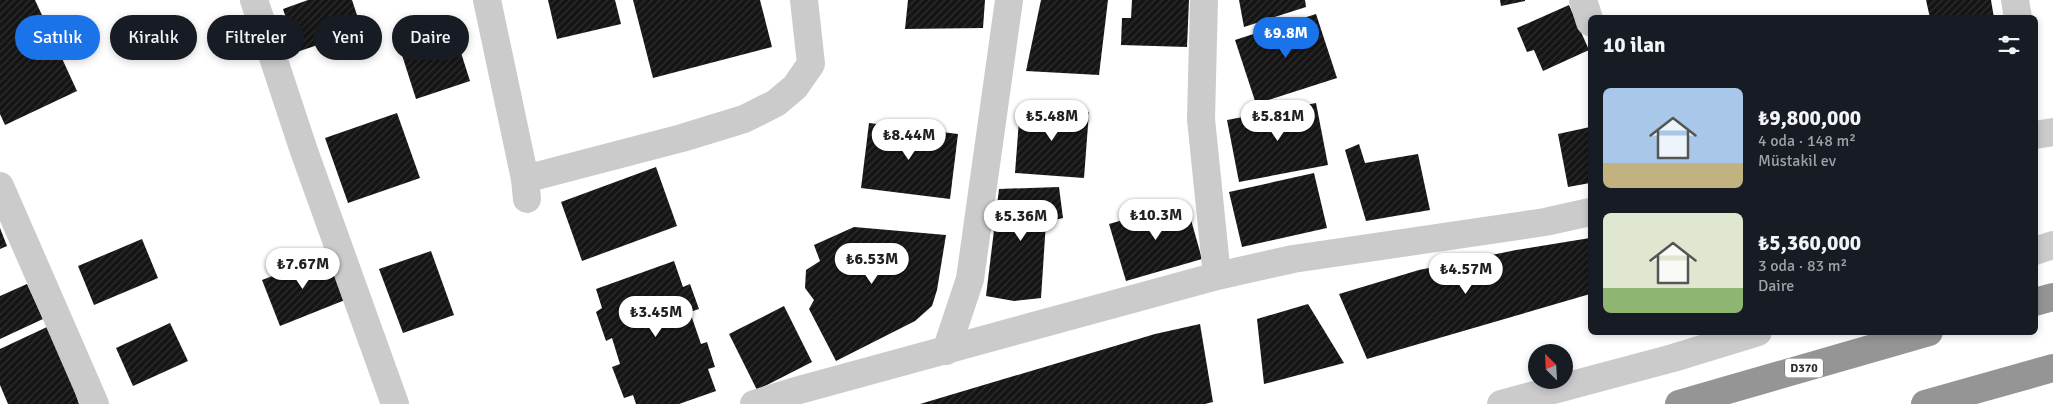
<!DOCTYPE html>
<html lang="tr">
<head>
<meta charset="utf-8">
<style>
  :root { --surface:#171b24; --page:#242831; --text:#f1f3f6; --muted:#9ea1a6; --accent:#1a73e8 }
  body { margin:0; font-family:Signika,sans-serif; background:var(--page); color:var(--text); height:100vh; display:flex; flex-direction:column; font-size:19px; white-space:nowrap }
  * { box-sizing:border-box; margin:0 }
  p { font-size:16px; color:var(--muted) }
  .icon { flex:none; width:28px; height:28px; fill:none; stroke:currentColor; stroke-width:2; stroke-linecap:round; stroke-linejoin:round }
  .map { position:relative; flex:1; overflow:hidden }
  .panel { position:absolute; left:1588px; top:15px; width:450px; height:320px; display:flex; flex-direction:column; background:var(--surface); border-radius:8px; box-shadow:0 2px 8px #0003 }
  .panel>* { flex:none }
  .banner { position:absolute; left:15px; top:15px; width:475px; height:45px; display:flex; gap:10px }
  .needle { width:32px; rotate:336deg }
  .controls { position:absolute; left:1528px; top:344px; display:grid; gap:10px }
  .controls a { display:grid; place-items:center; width:45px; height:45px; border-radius:50%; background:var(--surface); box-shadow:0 2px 8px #0003; font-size:25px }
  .price { position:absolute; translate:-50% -42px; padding:0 11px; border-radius:18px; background:#fff; color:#222; font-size:16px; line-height:32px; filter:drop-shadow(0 1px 2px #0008) }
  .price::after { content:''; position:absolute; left:50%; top:30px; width:15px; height:11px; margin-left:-8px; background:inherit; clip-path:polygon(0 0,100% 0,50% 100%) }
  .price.selected { background:var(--accent); color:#fff }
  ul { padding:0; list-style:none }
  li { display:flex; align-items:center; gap:15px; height:125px; padding:0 15px }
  li span { display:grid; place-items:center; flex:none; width:140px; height:100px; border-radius:8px; color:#555 }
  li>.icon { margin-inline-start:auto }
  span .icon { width:60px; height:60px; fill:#fffc; stroke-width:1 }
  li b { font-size:21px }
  h2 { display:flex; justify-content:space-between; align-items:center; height:60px; padding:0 15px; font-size:21px }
  .tag { padding:0 18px; border-radius:22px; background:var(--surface); box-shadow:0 2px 8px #0003; font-size:18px; line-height:45px }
  .tag.selected { background:var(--accent); color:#fff }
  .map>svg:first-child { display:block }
</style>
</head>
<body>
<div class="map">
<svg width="2053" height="404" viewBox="0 0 2053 404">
  <defs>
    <pattern id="building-hatch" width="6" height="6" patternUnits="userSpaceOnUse" patternTransform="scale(1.25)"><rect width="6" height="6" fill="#151515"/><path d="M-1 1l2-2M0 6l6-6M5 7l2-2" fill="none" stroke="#2f2f2f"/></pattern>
  </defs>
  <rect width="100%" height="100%" fill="#fff"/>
  <g fill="url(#building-hatch)">
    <polygon points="0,0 35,0 77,91 5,125 0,114"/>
    <polygon points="308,0 352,0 362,30 297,52 283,9"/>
    <polygon points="548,0 615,0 621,24 557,39"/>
    <polygon points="633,0 760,0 772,47 653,78"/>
    <polygon points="908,0 985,0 983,28 905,29"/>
    <polygon points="1041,0 1108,0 1099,75 1026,71"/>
    <polygon points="1132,0 1189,0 1187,47 1121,45 1122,18 1131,18"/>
    <polygon points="1239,0 1305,0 1306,7 1244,27"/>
    <polygon points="1500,0 1525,0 1525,1 1501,6"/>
    <polygon points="1926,0 1991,0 1994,18 1930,18"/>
    <polygon points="1569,5 1589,50 1543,71 1534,50 1527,52 1517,28"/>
    <polygon points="1316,14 1337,78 1256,104 1235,40"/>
    <polygon points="449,15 470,81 416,99 395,33"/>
    <polygon points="1316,103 1328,165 1239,182 1227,120"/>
    <polygon points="1020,107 1089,112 1084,178 1015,173"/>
    <polygon points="397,113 420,178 348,203 325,138"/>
    <polygon points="869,123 958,134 950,199 861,188"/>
    <polygon points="1590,127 1590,183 1568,187 1558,134"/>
    <polygon points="1359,144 1365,163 1418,154 1430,210 1366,221 1345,150"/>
    <polygon points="656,167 677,226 582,261 561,202"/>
    <polygon points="1314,173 1327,228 1242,247 1229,192"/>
    <polygon points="1059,187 1063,218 1046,222 1041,298 1014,301 986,296 999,189"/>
    <polygon points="1186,202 1202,259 1126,281 1109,224"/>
    <polygon points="854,227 946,235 937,290 932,306 915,321 836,361 809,309 814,300 805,288 806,270 820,261 814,245"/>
    <polygon points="0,228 7,246 0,249"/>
    <polygon points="1590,238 1590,294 1367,359 1339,294 1419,270 1516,250"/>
    <polygon points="142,239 158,278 94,305 78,266"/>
    <polygon points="431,251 454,315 403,333 379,269"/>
    <polygon points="327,255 345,300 280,326 262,280"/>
    <polygon points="674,261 683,287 690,284 699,309 690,312 701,344 707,342 715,367 708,369 716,391 679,404 636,404 633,395 624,398 612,367 620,364 612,338 606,341 596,312 602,308 596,289"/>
    <polygon points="27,284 43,319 0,339 0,296"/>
    <polygon points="1308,304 1344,363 1264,384 1257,319"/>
    <polygon points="784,306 812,362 757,390 729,334"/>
    <polygon points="170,323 188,361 133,386 116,348"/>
    <polygon points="1200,324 1213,402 1205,404 920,404 1155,334"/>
    <polygon points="47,327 65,363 79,404 8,404 0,385 0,349"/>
  </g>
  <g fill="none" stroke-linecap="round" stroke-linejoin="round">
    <g stroke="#cbcbcb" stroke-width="28">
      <polyline points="254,0 304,151 395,404"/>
      <polyline points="487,0 525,179 527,199"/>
      <polyline points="1204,0 1201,119 1217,276"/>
      <polyline points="1583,0 1590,22"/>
      <polyline points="2015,0 2018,18"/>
      <polyline points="2035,135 2053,132"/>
      <polyline points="525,179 682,138 744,119 776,103 795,87 811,64 804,0"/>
      <polyline points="0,186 95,404"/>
      <polyline points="2035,251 2053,245"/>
      <polyline points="946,351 970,279 1009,0"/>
      <polyline points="754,404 792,392 1217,276 1293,259 1545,222 1590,212"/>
      <polyline points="1501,404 1673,358 1758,332"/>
    </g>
    <g stroke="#959595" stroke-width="28">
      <polyline points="2035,302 2053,297"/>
      <polyline points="1679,404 1929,332"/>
      <polyline points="1925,404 2053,368"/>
    </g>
  </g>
  <g text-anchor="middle" stroke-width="5" stroke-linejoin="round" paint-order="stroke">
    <rect fill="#fff" stroke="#6d6d6d" stroke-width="1" x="1785" y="358.5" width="38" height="19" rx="4"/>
    <g font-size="12" font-weight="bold" fill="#2e2e2e">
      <text x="1804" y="372">D370</text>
    </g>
  </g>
</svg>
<div class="controls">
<a><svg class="needle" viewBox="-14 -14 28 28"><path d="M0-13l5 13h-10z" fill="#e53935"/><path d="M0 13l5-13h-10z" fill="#9ea1a6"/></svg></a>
</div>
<b class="price selected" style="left:1286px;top:59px">₺9.8M</b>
<b class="price" style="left:1052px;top:142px">₺5.48M</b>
<b class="price" style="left:1278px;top:142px">₺5.81M</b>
<b class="price" style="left:909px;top:161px">₺8.44M</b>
<b class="price" style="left:1156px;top:241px">₺10.3M</b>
<b class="price" style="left:1021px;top:242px">₺5.36M</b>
<b class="price" style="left:872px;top:285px">₺6.53M</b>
<b class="price" style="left:303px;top:290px">₺7.67M</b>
<b class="price" style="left:1466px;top:295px">₺4.57M</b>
<b class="price" style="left:656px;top:338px">₺3.45M</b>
<div class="banner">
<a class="tag selected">Satılık</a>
<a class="tag">Kiralık</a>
<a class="tag">Filtreler</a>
<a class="tag">Yeni</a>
<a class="tag">Daire</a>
</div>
<section class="panel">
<h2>10 ilan<svg class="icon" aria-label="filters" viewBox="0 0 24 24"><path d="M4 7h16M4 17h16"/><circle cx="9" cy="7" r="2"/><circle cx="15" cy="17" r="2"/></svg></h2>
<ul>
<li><span style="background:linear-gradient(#a9c7e8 75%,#c2b280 0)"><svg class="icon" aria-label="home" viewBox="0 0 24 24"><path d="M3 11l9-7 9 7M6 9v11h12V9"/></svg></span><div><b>₺9,800,000</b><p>4 oda · 148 m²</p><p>Müstakil ev</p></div></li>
<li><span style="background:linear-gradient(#dfe7d0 75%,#8fb573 0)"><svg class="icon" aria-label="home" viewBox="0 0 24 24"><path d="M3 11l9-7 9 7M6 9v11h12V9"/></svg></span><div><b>₺5,360,000</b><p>3 oda · 83 m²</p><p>Daire</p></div></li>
</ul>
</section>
</div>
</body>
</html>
